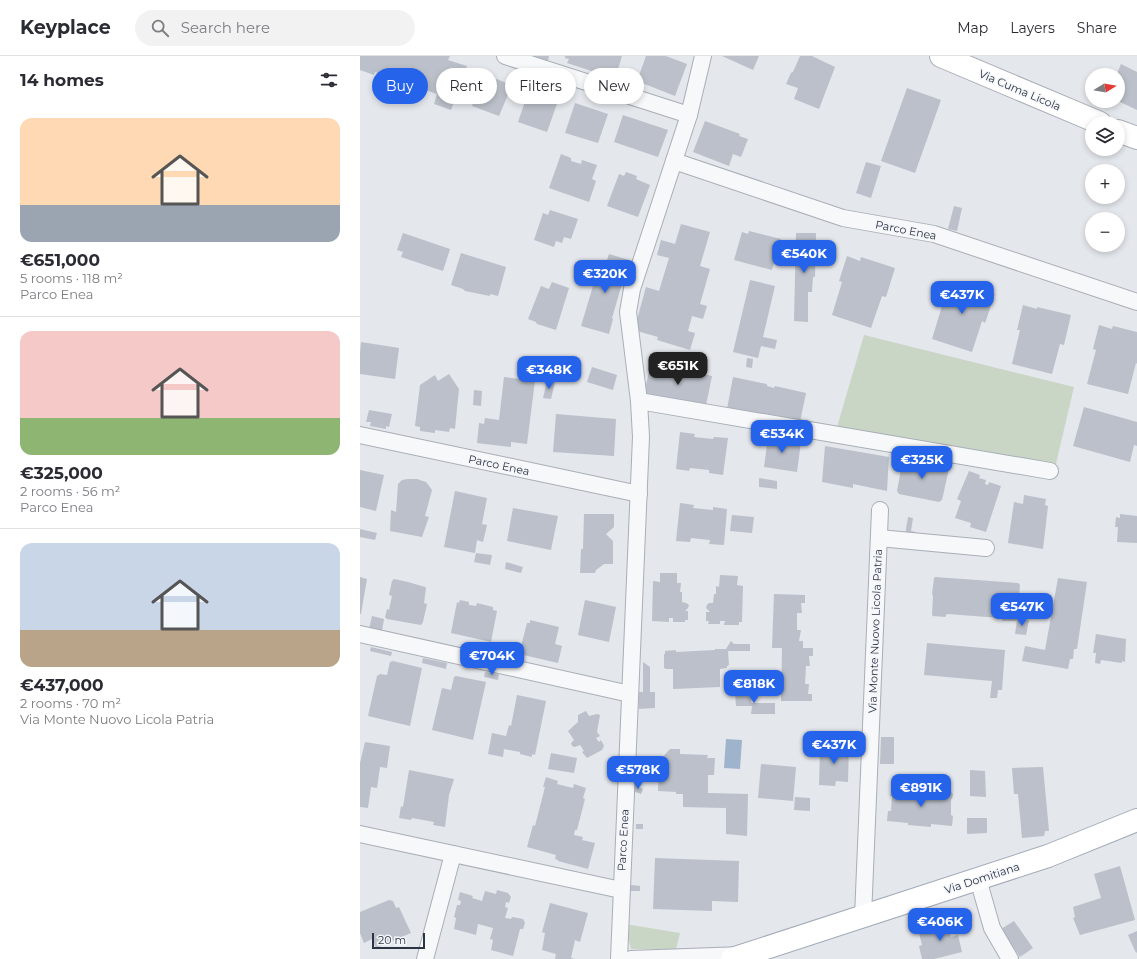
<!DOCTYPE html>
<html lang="en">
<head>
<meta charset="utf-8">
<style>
  :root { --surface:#fff; --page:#f2f2f3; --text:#2b2b33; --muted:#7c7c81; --line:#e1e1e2; --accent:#2563eb }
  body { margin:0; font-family:Montserrat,sans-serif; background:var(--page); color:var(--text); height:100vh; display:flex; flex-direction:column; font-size:15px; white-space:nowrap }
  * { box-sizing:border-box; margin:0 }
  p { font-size:13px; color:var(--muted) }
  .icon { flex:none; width:22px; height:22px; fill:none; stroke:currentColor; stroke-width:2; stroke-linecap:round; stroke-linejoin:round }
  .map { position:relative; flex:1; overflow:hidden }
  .side { display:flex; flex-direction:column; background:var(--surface); width:360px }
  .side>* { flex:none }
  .top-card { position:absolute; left:12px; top:12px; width:380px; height:36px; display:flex; gap:8px }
  .needle { width:26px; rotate:79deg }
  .buttons { position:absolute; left:725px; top:12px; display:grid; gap:8px }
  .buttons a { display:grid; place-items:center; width:40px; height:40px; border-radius:50%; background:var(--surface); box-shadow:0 2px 6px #0003; font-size:20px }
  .scale { position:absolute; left:12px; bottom:10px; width:53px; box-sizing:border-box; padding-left:4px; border:2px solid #2b3445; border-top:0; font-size:11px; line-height:14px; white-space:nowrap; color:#2b3445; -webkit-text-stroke:3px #f4f6f9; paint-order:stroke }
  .price { position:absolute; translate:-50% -34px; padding:0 9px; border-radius:8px; background:var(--accent); color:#fff; font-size:13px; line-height:26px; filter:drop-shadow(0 1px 2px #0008) }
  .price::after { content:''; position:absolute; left:50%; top:24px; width:12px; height:9px; margin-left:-6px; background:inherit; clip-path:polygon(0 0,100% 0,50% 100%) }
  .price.on { background:#222; color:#fff }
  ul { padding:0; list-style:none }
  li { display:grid; align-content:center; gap:8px; height:212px; padding:0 20px }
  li+li { border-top:1px solid var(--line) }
  li span { display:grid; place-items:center; height:124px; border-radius:12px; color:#555 }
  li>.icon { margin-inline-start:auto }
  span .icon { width:72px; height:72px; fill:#fffc; stroke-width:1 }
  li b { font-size:17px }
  h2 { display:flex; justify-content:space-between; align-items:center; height:48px; padding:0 20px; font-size:17px }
  .tag { padding:0 14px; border-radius:18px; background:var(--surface); box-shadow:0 2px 6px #0003; font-size:14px; line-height:36px }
  .tag.on { background:var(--accent); color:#fff }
  header { display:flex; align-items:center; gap:24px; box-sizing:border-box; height:56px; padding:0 20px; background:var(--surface); border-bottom:1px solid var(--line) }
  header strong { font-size:19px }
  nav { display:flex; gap:22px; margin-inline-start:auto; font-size:14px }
  .search { width:280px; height:36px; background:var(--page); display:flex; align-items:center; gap:10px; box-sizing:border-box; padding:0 14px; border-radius:22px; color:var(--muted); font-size:15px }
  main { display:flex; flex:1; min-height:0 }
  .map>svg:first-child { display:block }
</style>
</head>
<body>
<header>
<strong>Keyplace</strong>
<div class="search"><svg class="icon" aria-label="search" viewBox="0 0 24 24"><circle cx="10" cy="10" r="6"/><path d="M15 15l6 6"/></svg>Search here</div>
<nav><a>Map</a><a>Layers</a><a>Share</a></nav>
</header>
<main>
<section class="side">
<h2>14 homes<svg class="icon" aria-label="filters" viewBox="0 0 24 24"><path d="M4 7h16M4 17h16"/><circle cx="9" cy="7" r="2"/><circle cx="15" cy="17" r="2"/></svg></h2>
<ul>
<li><span style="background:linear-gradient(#ffd9b3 70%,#9aa5b1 0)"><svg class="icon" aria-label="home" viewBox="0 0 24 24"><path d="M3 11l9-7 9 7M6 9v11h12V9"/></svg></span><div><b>€651,000</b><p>5 rooms · 118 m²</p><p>Parco Enea</p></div></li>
<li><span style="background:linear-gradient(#f6c9c9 70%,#8fb573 0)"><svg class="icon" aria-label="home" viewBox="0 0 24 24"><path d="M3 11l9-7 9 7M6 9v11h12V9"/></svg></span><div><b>€325,000</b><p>2 rooms · 56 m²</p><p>Parco Enea</p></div></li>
<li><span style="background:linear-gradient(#c9d6e8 70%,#b9a48a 0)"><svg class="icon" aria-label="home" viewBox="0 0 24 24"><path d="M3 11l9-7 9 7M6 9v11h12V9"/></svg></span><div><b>€437,000</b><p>2 rooms · 70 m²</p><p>Via Monte Nuovo Licola Patria</p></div></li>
</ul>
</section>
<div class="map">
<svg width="777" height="903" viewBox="0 0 777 903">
  <rect width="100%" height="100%" fill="#e4e7ec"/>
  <g fill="#c9d6c5">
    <polygon points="504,279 714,331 695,412 477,371"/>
    <polygon points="265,868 320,877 316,893 271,893"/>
  </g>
  <polygon fill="#9fb4cc" points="366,683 382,684 380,713 364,712"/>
  <g fill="#bbc0ca">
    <polygon points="0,0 90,0 88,4 107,10 91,54 74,48 77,38 15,16 14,19 0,14"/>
    <polygon points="170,0 189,0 188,5"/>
    <polygon points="205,0 262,0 256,20 251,18 250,21 207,7 209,3 205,2"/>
    <polygon points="286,0 306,0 327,8 315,40 277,25"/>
    <polygon points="362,0 399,0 393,14"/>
    <polygon points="440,0 452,0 475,11 459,53 434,43 438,32 426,28 431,17 433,16"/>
    <polygon points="761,8 777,16 777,54 758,45 758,23 760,20 757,18"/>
    <polygon points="126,16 135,20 134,22 152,29 139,60 112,50"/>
    <polygon points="170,31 199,42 187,76 158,66"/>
    <polygon points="547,32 581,44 555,117 521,105"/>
    <polygon points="215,47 248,58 238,87 205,77"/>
    <polygon points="263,59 308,74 298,101 254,86"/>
    <polygon points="345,65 380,78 379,80 388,83 381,101 373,98 369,110 333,96"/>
    <polygon points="201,98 211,102 211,105 221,108 222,104 237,109 232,123 236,125 229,146 189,132"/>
    <polygon points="506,106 521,110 511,142 496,137"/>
    <polygon points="266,116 277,120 276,123 290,129 278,161 247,150 259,118 264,120"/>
    <polygon points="594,150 602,152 597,175 588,173"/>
    <polygon points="190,154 218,163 211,183 204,181 202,187 196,185 194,191 174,184 183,157 188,159"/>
    <polygon points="321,168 350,176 340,210 350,213 340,248 347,250 343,263 332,260 328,275 335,277 330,294 297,284 298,281 277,275 275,271 286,231 299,235 309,202 297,199 301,184 315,188"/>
    <polygon points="389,175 421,183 412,214 374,204 382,176 388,178"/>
    <polygon points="43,177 90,193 83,215 41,201 43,196 37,194"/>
    <polygon points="436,177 456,177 455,221 453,221 452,236 448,236 448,266 434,265"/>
    <polygon points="101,197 146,211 138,240 130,238 130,240 105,235 103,233 91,229"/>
    <polygon points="249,198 269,204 252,262 253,263 249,278 221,270 233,230 227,229 231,215 234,216 235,213 243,216"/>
    <polygon points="487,200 500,205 501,201 535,212 526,241 522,240 511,272 472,259 482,226 479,225"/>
    <polygon points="390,224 415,230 403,281 417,284 415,293 401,290 398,302 373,296"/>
    <polygon points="587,225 600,230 601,227 635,238 625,267 622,265 612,296 572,283 582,250 579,249"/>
    <polygon points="192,226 209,232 196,274 177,268 176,266 168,263 181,230 189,233"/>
    <polygon points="663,249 677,253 677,251 711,259 704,289 700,288 692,318 652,308 660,274 657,274"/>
    <polygon points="739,269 752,273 753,270 777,276 777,308 776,307 768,338 727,328 736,294 733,293"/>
    <polygon points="1,286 39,292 35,323 0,318 0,297"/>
    <polygon points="387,302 393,303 392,312 386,311"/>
    <polygon points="291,306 352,320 345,354 281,338 283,328 286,329"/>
    <polygon points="232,311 257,319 253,334 227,326"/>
    <polygon points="89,318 99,333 95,373 90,372 89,376 75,374 75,377 60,375 60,371 55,370 60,329 75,319 78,325"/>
    <polygon points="144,321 175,325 167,388 151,386 151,391 117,387 119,367 124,368 125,362 139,364"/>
    <polygon points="373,321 407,328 407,330 414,332 415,330 446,337 440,366 367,353"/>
    <polygon points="187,325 195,326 191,343 183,342"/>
    <polygon points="114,334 122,335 121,350 113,349"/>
    <polygon points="724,351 777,366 777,390 774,389 770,406 713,390"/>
    <polygon points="9,354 32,358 29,371 26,370 26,373 10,370 11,366 6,366"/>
    <polygon points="196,358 256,363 254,400 193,396"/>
    <polygon points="320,376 335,378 334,381 353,383 354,381 368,382 363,419 349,417 349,414 330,412 329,415 316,413"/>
    <polygon points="408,381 441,386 437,416 404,411"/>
    <polygon points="465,390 529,401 527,435 493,428 493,432 462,426"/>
    <polygon points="545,401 564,404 565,408 575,410 577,407 586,410 589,413 582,444 579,446 539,438 537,435 543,402"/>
    <polygon points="0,414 24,419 16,455 0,451"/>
    <polygon points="609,415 620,419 619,422 626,424 625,428 628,429 629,426 641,430 626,476 610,471 611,467 595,462 601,445 597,443"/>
    <polygon points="399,422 417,425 417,433 399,431"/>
    <polygon points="48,423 57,423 66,426 72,434 65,460 69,461 62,481 30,475 31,454 36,456 38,428 42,424"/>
    <polygon points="95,435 127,442 122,468 127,469 123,486 117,484 115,497 84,491"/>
    <polygon points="664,439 686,443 685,449 688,450 683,493 648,487 654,446 663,448"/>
    <polygon points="320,447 334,449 333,452 353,454 353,451 367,453 364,489 349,488 350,484 331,482 330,486 316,485"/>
    <polygon points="153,452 198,460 191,494 147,485"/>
    <polygon points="224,458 254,458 254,471 246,478 253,485 253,508 244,508 236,514 235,517 220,517 221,493 223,493"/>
    <polygon points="760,458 777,460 777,487 757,486 758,471 755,471 756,461 760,462"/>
    <polygon points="372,459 394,461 392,477 370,475"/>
    <polygon points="548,461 553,462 551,475 556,476 555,481 545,479"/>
    <polygon points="0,473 17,477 15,484 0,481"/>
    <polygon points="116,497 132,499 130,509 114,506"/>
    <polygon points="146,506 163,511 161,517 145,513"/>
    <polygon points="300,517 317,517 317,527 321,527 320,536 322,536 322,546 326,547 329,549 328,552 325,555 328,555 328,564 325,564 325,566 313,566 313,562 309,562 309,566 292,565 293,525 300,526"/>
    <polygon points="360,519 378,520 377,529 383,530 382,566 379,566 379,569 364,569 365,565 360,565 360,568 348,568 349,565 346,565 346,556 350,556 346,552 347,549 349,547 353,547 354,538 356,538 356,530 359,531"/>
    <polygon points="0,521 7,523 1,558 0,558"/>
    <polygon points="575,521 658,527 660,529 657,564 655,565 643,565 641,562 587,558 585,561 573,560 572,559 573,540 572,538 574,522"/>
    <polygon points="698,522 727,526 717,593 714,593 713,603 710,603 708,613 662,605 665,590 685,594"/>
    <polygon points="34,523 48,526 65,531 66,532 64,547 67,548 63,566 61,569 27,563 25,561 27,553 29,554 32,540 29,539 32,525"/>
    <polygon points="414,538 445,539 445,547 441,547 442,557 437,557 437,574 441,574 439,585 443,585 443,592 453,592 453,600 449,600 450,610 446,610 445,628 449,628 448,638 452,638 452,645 421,645 422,592 412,592"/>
    <polygon points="100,544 109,546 109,549 116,550 117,547 133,551 133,554 137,555 131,586 91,577 97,546 99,547"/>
    <polygon points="225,544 256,551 249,586 218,579"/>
    <polygon points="12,560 24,563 22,575 9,573"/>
    <polygon points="170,564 199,571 195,588 202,590 198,607 159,598 167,567 170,567"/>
    <polygon points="657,564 669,564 666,579 655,578"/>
    <polygon points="736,578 766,583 765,606 762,605 762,607 741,604 740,608 735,607 736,597 733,597"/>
    <polygon points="371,585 374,588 390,588 390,595 368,595 369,609 367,610 367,612 360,613 360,631 313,633 313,613 306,613 304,612 304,598 305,598 305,595 316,594 316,596 355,594 355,593 366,593"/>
    <polygon points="567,587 645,594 642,634 638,634 637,642 630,642 632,625 564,619"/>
    <polygon points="11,591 32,596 31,600 10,595"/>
    <polygon points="63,602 87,607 86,613 62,607"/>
    <polygon points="33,605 62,612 50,670 8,660 17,620 20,618 27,619 30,606"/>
    <polygon points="283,606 290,611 290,636 295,636 295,652 279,653 278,636 283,636"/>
    <polygon points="125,616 139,618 138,624 124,621"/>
    <polygon points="96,620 126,626 113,684 72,674 82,632 91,634 94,621"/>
    <polygon points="375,636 392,637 391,647 415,647 415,658 391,658 392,650 376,650"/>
    <polygon points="157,639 186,645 175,699 172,698 172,701 160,698 160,696 144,693 143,701 128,698 132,677 146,680 149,669 151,670"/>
    <polygon points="226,655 229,660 237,658 240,659 237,676 240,680 236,682 239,686 241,684 244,690 242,694 227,702 222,696 224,695 220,689 215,691 212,690 211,687 214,684 208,675 218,666 218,659"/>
    <polygon points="521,681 534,681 534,708 520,708"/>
    <polygon points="5,686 30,690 27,712 20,711 17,732 11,731 8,752 0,751 0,707"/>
    <polygon points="474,687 489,687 488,726 476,725 475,730 459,729 460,694 474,694"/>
    <polygon points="310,693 320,693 320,698 348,699 347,702 355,702 354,719 348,719 348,737 388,738 387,780 366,778 366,752 323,751 323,738 316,738 316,736 298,735 299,705"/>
    <polygon points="191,697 217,702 214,717 188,713"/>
    <polygon points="401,708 436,711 433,745 398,742"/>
    <polygon points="683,711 689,775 685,775 684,780 662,782 658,738 654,738 652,712"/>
    <polygon points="49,714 94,723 89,739 85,771 73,769 74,766 52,762 51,764 39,762 41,750 43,751"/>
    <polygon points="610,714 625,715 626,741 610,740"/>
    <polygon points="186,721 198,725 197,728 213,732 214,728 226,732 223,742 225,743 217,774 215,774 214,779 223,781 222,784 235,787 228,813 198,805 198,804 195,803 196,799 167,791 173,769 175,770 185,731 183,731"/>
    <polygon points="275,730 283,733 281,738 273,735"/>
    <polygon points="533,732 556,734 557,736 566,737 569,734 591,736 593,738 592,743 591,743 591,759 593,760 592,770 571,768 571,771 548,769 548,767 527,765 528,755 531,755 532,740 530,740"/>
    <polygon points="435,741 450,742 450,755 434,754"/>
    <polygon points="607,762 627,762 627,777 607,778"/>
    <rect x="276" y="768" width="7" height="5"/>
    <polygon points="295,802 379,805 378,846 352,845 352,855 293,853"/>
    <polygon points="760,810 775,864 720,879 713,862 715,861 713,851 741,842 734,818"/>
    <polygon points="271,829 280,830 280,835 271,835"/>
    <polygon points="137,834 148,837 151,841 149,847 146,846 145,851 148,852 145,862 151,863 152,861 163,863 165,867 163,873 160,873 153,900 131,894 133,884 130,883 133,872 118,868 116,879 94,873 96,862 94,861 97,849 100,849 101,845 98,844 100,836 113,840 112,842 122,845 125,835 136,838"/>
    <polygon points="29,844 33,845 36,852 39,851 51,877 16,892 12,883 4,887 0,877 0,856"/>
    <polygon points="190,847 228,857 220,886 215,884 211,902 215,903 195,903 196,898 182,894 185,877 182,876"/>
    <polygon points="596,865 599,875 590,878 591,881 598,879 602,896 574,903 562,903 559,890 562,889 559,877 583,871 583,868"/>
    <polygon points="654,865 673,892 660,901 641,873"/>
    <polygon points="777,875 777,896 776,897 768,879"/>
  </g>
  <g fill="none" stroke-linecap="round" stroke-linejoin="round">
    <g stroke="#a9aeb7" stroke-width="18">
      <g id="street">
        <polyline points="145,0 329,59"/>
        <polyline points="314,105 483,162 574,178 777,246"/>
        <polyline points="279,345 690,415"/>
        <polyline points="0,379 279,438"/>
        <polyline points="519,482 626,492"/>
        <polyline points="0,578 270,638"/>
        <polyline points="0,778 261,834"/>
        <polyline points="618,823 632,872 650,903"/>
        <polyline points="503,861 520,454"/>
        <polyline points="65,903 93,798"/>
        <polyline points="259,903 281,381 279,345 268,256 272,233 329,59 343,0"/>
        <polyline points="271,903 383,899"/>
      </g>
    </g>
    <g stroke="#a9aeb7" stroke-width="24">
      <g id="secondary">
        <polyline points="581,0 740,67"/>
        <polyline points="758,75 777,82"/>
      </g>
    </g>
    <g stroke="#a3abb8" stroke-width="24">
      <polyline id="primary" points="372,903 688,800 777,764"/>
    </g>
    <use href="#street" stroke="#f7f8fa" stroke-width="16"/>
    <use href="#secondary" stroke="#fff" stroke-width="22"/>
    <use href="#primary" stroke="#fff" stroke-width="22"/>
  </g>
  <g text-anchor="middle" stroke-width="3" stroke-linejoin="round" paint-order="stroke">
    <g font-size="11" fill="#2b3445" stroke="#f4f6f9">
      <text transform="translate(660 34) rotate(23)" y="4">Via Cuma Licola</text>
      <text transform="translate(546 174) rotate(11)" y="4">Parco Enea</text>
      <text transform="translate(139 409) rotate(12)" y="4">Parco Enea</text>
      <text transform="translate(515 575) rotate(-88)" y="4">Via Monte Nuovo Licola Patria</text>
      <text transform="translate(263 784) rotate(-87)" y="4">Parco Enea</text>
      <text transform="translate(622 822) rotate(-18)" y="4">Via Domitiana</text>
    </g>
  </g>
</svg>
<div class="buttons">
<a><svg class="needle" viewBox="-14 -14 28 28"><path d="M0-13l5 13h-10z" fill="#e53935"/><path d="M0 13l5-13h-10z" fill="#7c7c81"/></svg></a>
<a><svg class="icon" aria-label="layers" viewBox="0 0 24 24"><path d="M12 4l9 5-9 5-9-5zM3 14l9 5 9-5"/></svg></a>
<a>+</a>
<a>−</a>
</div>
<div class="scale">20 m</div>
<b class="price" style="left:444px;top:218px">€540K</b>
<b class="price" style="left:245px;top:238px">€320K</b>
<b class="price" style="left:602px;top:259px">€437K</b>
<b class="price on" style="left:318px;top:330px">€651K</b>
<b class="price" style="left:189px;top:334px">€348K</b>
<b class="price" style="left:422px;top:398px">€534K</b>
<b class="price" style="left:562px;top:424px">€325K</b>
<b class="price" style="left:662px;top:571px">€547K</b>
<b class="price" style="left:132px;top:620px">€704K</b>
<b class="price" style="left:394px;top:648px">€818K</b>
<b class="price" style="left:474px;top:709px">€437K</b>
<b class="price" style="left:278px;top:734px">€578K</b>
<b class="price" style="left:561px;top:752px">€891K</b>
<b class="price" style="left:580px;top:886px">€406K</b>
<div class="top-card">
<a class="tag on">Buy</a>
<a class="tag">Rent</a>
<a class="tag">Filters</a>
<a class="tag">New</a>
</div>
</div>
</main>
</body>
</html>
